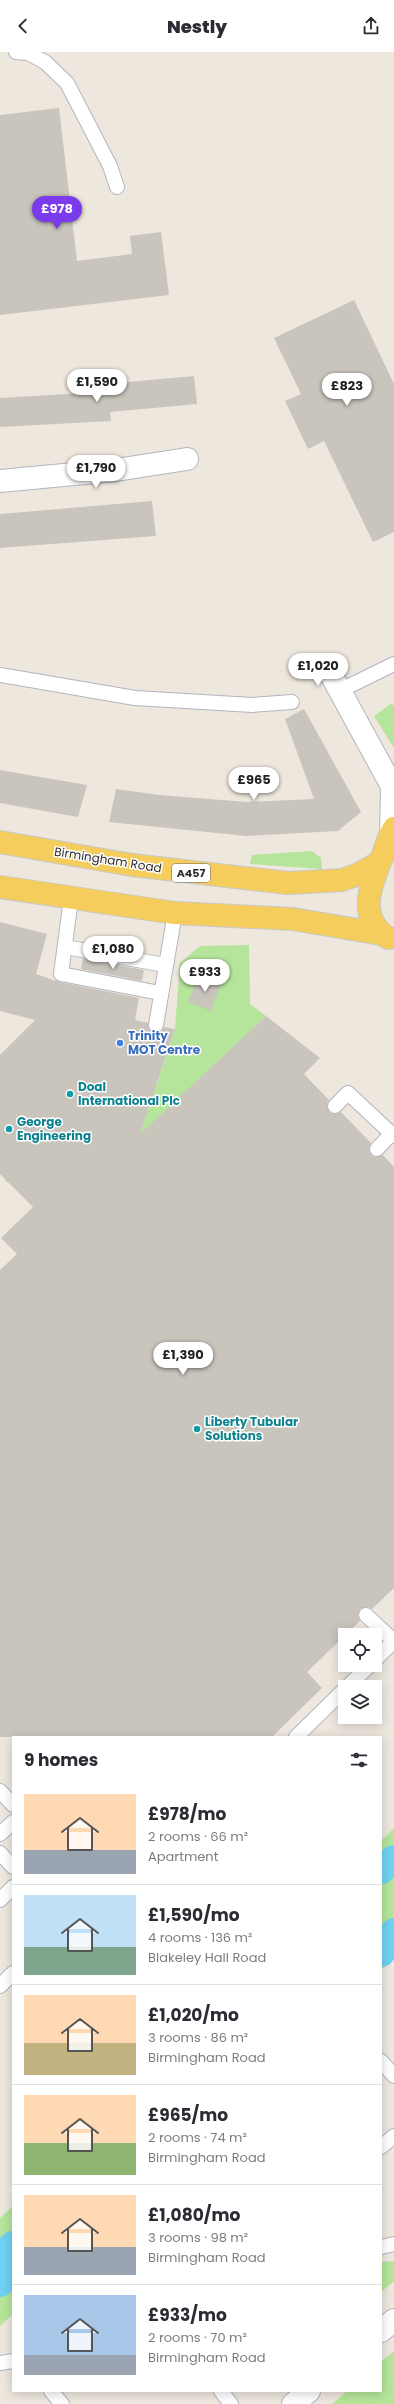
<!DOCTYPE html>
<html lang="en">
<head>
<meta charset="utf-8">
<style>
  :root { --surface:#fff; --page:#f7f7f7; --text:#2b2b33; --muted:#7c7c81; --line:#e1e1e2; --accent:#7c3aed }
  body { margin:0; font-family:Poppins,sans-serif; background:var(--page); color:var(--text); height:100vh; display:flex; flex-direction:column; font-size:15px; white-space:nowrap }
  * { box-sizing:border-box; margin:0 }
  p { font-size:13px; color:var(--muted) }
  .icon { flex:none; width:22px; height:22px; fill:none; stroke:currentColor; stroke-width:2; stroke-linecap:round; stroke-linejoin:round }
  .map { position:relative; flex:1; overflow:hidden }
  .sheet { position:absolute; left:12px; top:1684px; width:370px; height:656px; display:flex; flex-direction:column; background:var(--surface); border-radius:0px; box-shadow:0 2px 10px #0003 }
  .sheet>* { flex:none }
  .buttons { position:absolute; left:338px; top:1576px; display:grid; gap:8px }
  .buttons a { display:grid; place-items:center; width:44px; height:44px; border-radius:0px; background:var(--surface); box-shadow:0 2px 10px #0003; font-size:20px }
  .price { position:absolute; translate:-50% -34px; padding:0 9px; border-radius:14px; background:#fff; color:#222; font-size:13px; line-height:26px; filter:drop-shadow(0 1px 2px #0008) }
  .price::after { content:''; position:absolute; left:50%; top:24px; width:12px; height:9px; margin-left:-6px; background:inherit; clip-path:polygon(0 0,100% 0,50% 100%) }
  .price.on { background:var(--accent); color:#fff }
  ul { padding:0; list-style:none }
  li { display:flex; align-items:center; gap:12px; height:100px; padding:0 12px }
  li+li { border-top:1px solid var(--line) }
  li span { display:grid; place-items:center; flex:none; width:112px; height:80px; border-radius:0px; color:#555 }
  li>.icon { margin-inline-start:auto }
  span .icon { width:48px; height:48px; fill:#fffc; stroke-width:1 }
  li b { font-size:17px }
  h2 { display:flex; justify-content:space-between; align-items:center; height:48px; padding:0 12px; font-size:17px }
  header { display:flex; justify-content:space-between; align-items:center; height:52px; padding:0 12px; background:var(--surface); font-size:18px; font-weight:800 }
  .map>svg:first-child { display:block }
</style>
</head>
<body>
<header><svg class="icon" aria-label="back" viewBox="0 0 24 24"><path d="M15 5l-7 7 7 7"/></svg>Nestly<svg class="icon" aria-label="share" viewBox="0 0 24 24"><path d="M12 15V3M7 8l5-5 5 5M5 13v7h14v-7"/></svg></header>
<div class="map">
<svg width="394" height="2352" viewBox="0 0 394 2352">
  <rect width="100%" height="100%" fill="#eee7de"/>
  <g fill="#b5e59a">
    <polygon points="392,651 394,655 394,696 374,664"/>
    <polygon points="312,799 321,806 322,817 250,812 252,803"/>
    <polygon points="249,893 250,952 266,964 73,1146 12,1133 4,1128 36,1096 71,1131 152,1054 113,1014 110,1001 157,1032 175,977 180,911 200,894"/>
    <polygon points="394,1776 394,1907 381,1918 381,1789"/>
    <polygon points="13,2154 13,2262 0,2274 0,2166"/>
    <polygon points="394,2209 394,2229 381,2240 381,2210"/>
    <polygon points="394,2299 394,2352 332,2352 347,2339 381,2339 381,2310"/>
  </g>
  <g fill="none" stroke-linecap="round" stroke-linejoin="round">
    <g stroke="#70d2f2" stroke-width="28">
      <polyline points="381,1818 394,1807"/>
      <polyline points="381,1901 385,1890 394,1880"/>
      <polyline points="0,2206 13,2193"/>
      <polyline points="0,2231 13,2219"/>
    </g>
  </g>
  <g fill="#c9c5bd">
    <polygon points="59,56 77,209 132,202 130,184 161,180 169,243 0,263 0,63"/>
    <polygon points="354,248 394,332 394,480 373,490 324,389 308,397 285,349 301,342 274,286"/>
    <polygon points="194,324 197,352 110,360 111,369 0,375 0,346 117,339 117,331"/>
    <polygon points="152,449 156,484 0,496 0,462"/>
    <polygon points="304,657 361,760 338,779 246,784 109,770 116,737 159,743 247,750 314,747 285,667"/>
    <polygon points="0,718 87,733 78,765 0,751"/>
    <polygon points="0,870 47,882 36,922 59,930 139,946 135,968 148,971 148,976 154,981 159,981 164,975 175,977 140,1082 266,964 320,1006 304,1022 329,1048 327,1052 329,1060 333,1062 341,1060 371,1091 369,1095 371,1103 375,1105 383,1103 394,1115 394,1536 372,1557 368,1555 360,1557 358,1562 360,1569 307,1620 322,1636 272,1685 0,1685 0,1218 17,1202 1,1186 33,1155 0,1122 0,1003 35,968 0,959"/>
    <polygon points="83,907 144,918 142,929 81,917"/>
    <polygon points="199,922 221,931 211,959 188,950"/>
  </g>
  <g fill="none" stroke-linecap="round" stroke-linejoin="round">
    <g stroke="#b2b5c0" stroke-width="16">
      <g id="lane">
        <polyline points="16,0 28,1 45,10 67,31 110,114 117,135"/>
        <polyline points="0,623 135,646 252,653 292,650"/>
        <polyline points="339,639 394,612"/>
        <polyline points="71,847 61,922 160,941"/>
        <polyline points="65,895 165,913"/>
        <polyline points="156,973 175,861"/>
        <polyline points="335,1054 348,1041 394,1084"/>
        <polyline points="377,1097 392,1081"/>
        <polyline points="366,1563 394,1589"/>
        <polyline points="375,1608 393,1590"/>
        <polyline points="347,1635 370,1613"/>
        <polyline points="296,1685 345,1637"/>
        <polyline points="0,1739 13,1753"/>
        <polyline points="0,1782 13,1770"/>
        <polyline points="0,1801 13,1815"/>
        <polyline points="0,1848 13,1835"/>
        <polyline points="0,1934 13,1921"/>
        <polyline points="381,2009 394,2024"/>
        <polyline points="381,2095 394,2084"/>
        <polyline points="381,2195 394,2192"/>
        <polyline points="0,2311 13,2309"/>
        <polyline points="51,2339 62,2352"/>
        <polyline points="221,2339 231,2352"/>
      </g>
    </g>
    <g stroke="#b2b5c0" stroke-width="24">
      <g id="street">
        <polyline points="0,429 116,418 187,407"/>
        <polyline points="328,617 394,738"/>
        <polyline points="391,781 392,737"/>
        <polyline points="381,2279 394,2268"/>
        <polyline points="293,2352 309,2339"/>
      </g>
    </g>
    <g stroke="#c8c8c8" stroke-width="24">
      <g id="primary">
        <polyline points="0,790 132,813 288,831 342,828 359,822 380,810"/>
        <polyline points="0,835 175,861 293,867 381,882"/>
        <path d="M 388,886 C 356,865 371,833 382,805 C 386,796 388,784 394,776"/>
      </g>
    </g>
    <use href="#lane" stroke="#fff" stroke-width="14"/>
    <use href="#street" stroke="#fff" stroke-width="22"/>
    <use href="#primary" stroke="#f4cd5d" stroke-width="22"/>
  </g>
  <circle fill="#3f7fe0" stroke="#fff" stroke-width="1.5" cx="120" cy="991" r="4"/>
  <g fill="#0f9aa8" stroke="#fff" stroke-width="1.5">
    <circle cx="70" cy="1042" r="4"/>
    <circle cx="9" cy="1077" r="4"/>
    <circle cx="197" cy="1377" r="4"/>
  </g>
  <g text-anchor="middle" stroke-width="3" stroke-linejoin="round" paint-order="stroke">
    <rect fill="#fff" stroke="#6b6b6b" stroke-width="1" x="172" y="812" width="38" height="18" rx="3"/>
    <g font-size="11" font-weight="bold" fill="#2c2c2c">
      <text x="191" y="825">A457</text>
    </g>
    <g font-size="12" fill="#2c2c2c" stroke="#fff">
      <text transform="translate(108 808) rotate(9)" y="4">Birmingham Road</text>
    </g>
    <g font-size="12" font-weight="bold" fill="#366cbe" stroke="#fff" text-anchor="start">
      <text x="128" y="988">Trinity<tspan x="128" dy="14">MOT Centre</tspan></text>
    </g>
    <g font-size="12" font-weight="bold" fill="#0d838f" stroke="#fff" text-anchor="start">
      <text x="78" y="1039">Doal<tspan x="78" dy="14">International Plc</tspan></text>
      <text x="17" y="1074">George<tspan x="17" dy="14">Engineering</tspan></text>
      <text x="205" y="1374">Liberty Tubular<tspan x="205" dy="14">Solutions</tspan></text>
    </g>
  </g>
</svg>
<div class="buttons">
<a><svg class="icon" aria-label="locate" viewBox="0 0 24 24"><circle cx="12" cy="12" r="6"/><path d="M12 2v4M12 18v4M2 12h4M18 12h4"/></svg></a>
<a><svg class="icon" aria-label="layers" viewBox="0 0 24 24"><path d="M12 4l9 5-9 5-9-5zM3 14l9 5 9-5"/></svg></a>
</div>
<b class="price on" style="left:57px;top:178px">£978</b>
<b class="price" style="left:97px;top:351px">£1,590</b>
<b class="price" style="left:347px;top:355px">£823</b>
<b class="price" style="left:96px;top:437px">£1,790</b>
<b class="price" style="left:318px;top:635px">£1,020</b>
<b class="price" style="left:254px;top:749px">£965</b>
<b class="price" style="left:113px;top:918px">£1,080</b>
<b class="price" style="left:205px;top:941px">£933</b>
<b class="price" style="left:183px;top:1324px">£1,390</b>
<section class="sheet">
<h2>9 homes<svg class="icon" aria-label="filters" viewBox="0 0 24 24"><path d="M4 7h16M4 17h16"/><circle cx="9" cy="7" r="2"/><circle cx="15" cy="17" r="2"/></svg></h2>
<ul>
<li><span style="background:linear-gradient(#ffd9b3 70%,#9aa5b1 0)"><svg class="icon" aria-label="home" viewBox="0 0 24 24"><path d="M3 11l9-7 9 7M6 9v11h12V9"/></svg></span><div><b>£978/mo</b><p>2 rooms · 66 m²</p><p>Apartment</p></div></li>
<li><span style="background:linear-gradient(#bfe0f5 65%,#7fa58c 0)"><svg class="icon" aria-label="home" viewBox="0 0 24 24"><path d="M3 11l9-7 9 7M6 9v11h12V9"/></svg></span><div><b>£1,590/mo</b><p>4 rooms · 136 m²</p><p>Blakeley Hall Road</p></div></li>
<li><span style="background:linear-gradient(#ffd9b3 60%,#c2b280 0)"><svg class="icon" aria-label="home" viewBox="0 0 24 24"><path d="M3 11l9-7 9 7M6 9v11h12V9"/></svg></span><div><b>£1,020/mo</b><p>3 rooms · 86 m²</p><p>Birmingham Road</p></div></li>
<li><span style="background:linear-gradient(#ffd9b3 60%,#8fb573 0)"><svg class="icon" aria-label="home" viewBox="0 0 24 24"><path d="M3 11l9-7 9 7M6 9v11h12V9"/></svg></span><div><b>£965/mo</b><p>2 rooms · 74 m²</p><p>Birmingham Road</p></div></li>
<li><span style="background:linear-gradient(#ffd9b3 65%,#9aa5b1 0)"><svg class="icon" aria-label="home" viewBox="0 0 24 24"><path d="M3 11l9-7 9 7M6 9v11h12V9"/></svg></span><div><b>£1,080/mo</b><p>3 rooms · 98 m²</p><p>Birmingham Road</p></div></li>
<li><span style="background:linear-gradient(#a9c7e8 75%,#9aa5b1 0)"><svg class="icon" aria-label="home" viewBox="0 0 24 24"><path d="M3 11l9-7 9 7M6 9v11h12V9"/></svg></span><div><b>£933/mo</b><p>2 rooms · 70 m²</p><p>Birmingham Road</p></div></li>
</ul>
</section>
</div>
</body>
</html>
